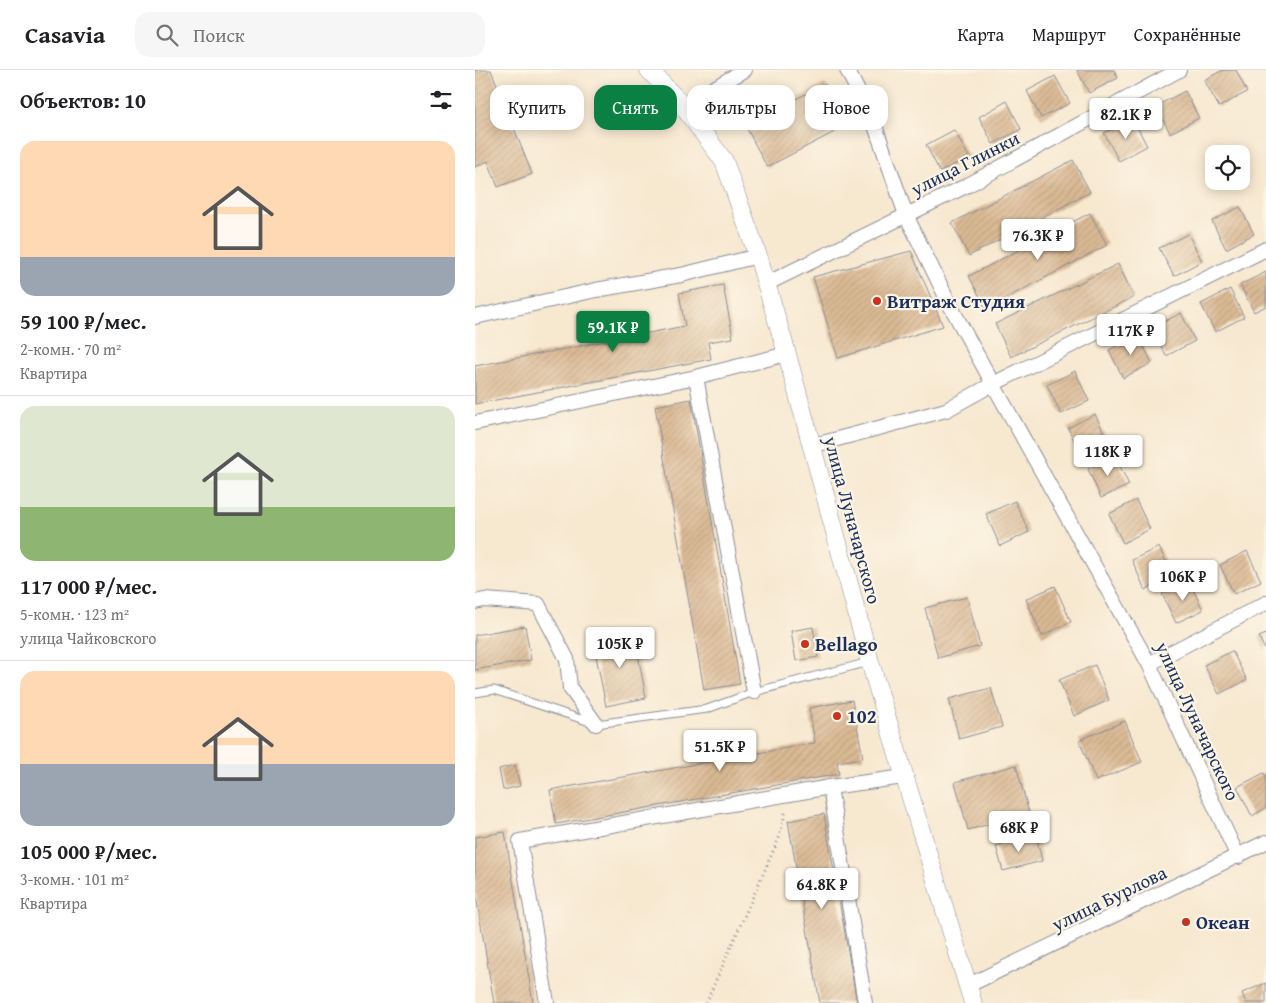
<!DOCTYPE html>
<html lang="ru">
<head>
<meta charset="utf-8">
<style>
  :root { --surface:#fff; --page:#f6f6f6; --text:#202124; --muted:#757577; --line:#e0e0e0; --accent:#0b8043 }
  body { margin:0; font-family:"Gentium Book Plus",serif; background:var(--page); color:var(--text); height:100vh; display:flex; flex-direction:column; font-size:19px; white-space:nowrap }
  * { box-sizing:border-box; margin:0 }
  p { font-size:16px; color:var(--muted) }
  .icon { flex:none; width:28px; height:28px; fill:none; stroke:currentColor; stroke-width:2; stroke-linecap:round; stroke-linejoin:round }
  .map { position:relative; flex:1; overflow:hidden }
  .panel { display:flex; flex-direction:column; background:var(--surface); width:475px }
  .panel>* { flex:none }
  .guide { position:absolute; left:15px; top:15px; width:475px; height:45px; display:flex; gap:10px }
  .tools { position:absolute; left:730px; top:75px; display:grid; gap:10px }
  .tools a { display:grid; place-items:center; width:45px; height:45px; border-radius:10px; background:var(--surface); box-shadow:0 2px 12px #0003; font-size:25px }
  .price { position:absolute; translate:-50% -42px; padding:0 11px; border-radius:5px; background:#fff; color:#222; font-size:16px; line-height:32px; filter:drop-shadow(0 1px 2px #0008) }
  .price::after { content:''; position:absolute; left:50%; top:30px; width:15px; height:11px; margin-left:-8px; background:inherit; clip-path:polygon(0 0,100% 0,50% 100%) }
  .price.current { background:var(--accent); color:#fff }
  ul { padding:0; list-style:none }
  li { display:grid; align-content:center; gap:10px; height:265px; padding:0 20px }
  li+li { border-top:1px solid var(--line) }
  li span { display:grid; place-items:center; height:155px; border-radius:15px; color:#555 }
  li>.icon { margin-inline-start:auto }
  span .icon { width:90px; height:90px; fill:#fffc; stroke-width:1 }
  li b { font-size:21px }
  h2 { display:flex; justify-content:space-between; align-items:center; height:60px; padding:0 20px; font-size:21px }
  .chip { padding:0 18px; border-radius:15px; background:var(--surface); box-shadow:0 2px 12px #0003; font-size:18px; line-height:45px }
  .chip.current { background:var(--accent); color:#fff }
  header { display:flex; align-items:center; gap:30px; box-sizing:border-box; height:70px; padding:0 25px; background:var(--surface); border-bottom:1px solid var(--line) }
  header strong { font-size:24px }
  nav { display:flex; gap:28px; margin-inline-start:auto; font-size:18px }
  .search { width:350px; height:45px; background:var(--page); display:flex; align-items:center; gap:12px; box-sizing:border-box; padding:0 18px; border-radius:15px; color:var(--muted); font-size:19px }
  main { display:flex; flex:1; min-height:0 }
  .map>svg:first-child { display:block }
</style>
</head>
<body>
<header>
<strong>Casavia</strong>
<div class="search"><svg class="icon" aria-label="search" viewBox="0 0 24 24"><circle cx="10" cy="10" r="6"/><path d="M15 15l6 6"/></svg>Поиск</div>
<nav><a>Карта</a><a>Маршрут</a><a>Сохранённые</a></nav>
</header>
<main>
<section class="panel">
<h2>Объектов: 10<svg class="icon" aria-label="filters" viewBox="0 0 24 24"><path d="M4 7h16M4 17h16"/><circle cx="9" cy="7" r="2"/><circle cx="15" cy="17" r="2"/></svg></h2>
<ul>
<li><span style="background:linear-gradient(#ffd9b3 75%,#9aa5b1 0)"><svg class="icon" aria-label="home" viewBox="0 0 24 24"><path d="M3 11l9-7 9 7M6 9v11h12V9"/></svg></span><div><b>59 100 ₽/мес.</b><p>2-комн. · 70 m²</p><p>Квартира</p></div></li>
<li><span style="background:linear-gradient(#dfe7d0 65%,#8fb573 0)"><svg class="icon" aria-label="home" viewBox="0 0 24 24"><path d="M3 11l9-7 9 7M6 9v11h12V9"/></svg></span><div><b>117 000 ₽/мес.</b><p>5-комн. · 123 m²</p><p>улица Чайковского</p></div></li>
<li><span style="background:linear-gradient(#ffd9b3 60%,#9aa5b1 0)"><svg class="icon" aria-label="home" viewBox="0 0 24 24"><path d="M3 11l9-7 9 7M6 9v11h12V9"/></svg></span><div><b>105 000 ₽/мес.</b><p>3-комн. · 101 m²</p><p>Квартира</p></div></li>
</ul>
</section>
<div class="map">
<svg width="791" height="933" viewBox="0 0 791 933">
  <defs>
    <pattern id="building-hatch" width="6" height="6" patternUnits="userSpaceOnUse" patternTransform="scale(1.25)"><rect width="6" height="6" fill="#dbba94"/><path d="M-1 1l2-2M0 6l6-6M5 7l2-2" fill="none" stroke="#bba082"/></pattern>
  </defs>
  <rect width="100%" height="100%" fill="#fcf5e5"/>
  <filter id="ink" filterUnits="userSpaceOnUse"><feTurbulence type="fractalNoise" baseFrequency=".02" numOctaves="2"/><feDisplacementMap in="SourceGraphic" scale="10" xChannelSelector="R" yChannelSelector="G"/><feConvolveMatrix kernelMatrix="1 2 1 2 8 2 1 2 1" color-interpolation-filters="sRGB"/></filter>
  <filter id="wash" filterUnits="userSpaceOnUse"><feTurbulence type="fractalNoise" baseFrequency=".0096" numOctaves="4" result="noise"/><feDisplacementMap in="SourceGraphic" scale="20" xChannelSelector="R" yChannelSelector="G"/><feGaussianBlur stdDeviation="1.12" result="paint"/><feColorMatrix in="noise" values="0 0 0 0 0 0 0 0 0 0 0 0 0 0 0 0 0 1.4 0 .05"/><feComposite in="paint" operator="in"/></filter>
  <g filter="url(#wash)">
    <rect width="100%" height="100%" fill="#f7e8d0"/>
    <g id="blocks">
      <g fill="url(#building-hatch)">
        <polygon points="0,0 16,0 57,104 23,117 13,91 0,97"/>
        <polygon points="602,0 639,0 643,8 614,23"/>
        <polygon points="748,0 761,0 772,22 744,37 729,10"/>
        <polygon points="580,6 595,33 566,48 552,21"/>
        <polygon points="350,14 371,56 292,97 270,55"/>
        <polygon points="710,21 724,48 695,63 681,36"/>
        <polygon points="532,31 546,59 518,74 504,47"/>
        <polygon points="658,49 672,76 644,91 629,63"/>
        <polygon points="479,60 494,87 465,102 451,75"/>
        <polygon points="598,90 615,122 494,186 477,153"/>
        <polygon points="765,137 779,164 751,179 737,151"/>
        <polygon points="615,143 632,175 511,239 494,206"/>
        <polygon points="713,164 727,191 699,206 684,178"/>
        <polygon points="436,181 468,256 363,288 338,207"/>
        <polygon points="643,194 659,227 536,287 520,254"/>
        <polygon points="791,202 791,236 779,242 765,215"/>
        <polygon points="248,215 258,268 233,272 236,289 0,334 0,296 210,256 204,223"/>
        <polygon points="755,219 769,247 740,262 726,234"/>
        <polygon points="706,243 720,271 691,286 677,258"/>
        <polygon points="663,265 677,293 648,308 634,280"/>
        <polygon points="600,301 614,331 586,344 572,315"/>
        <polygon points="216,329 265,614 229,620 180,336"/>
        <polygon points="620,344 634,373 607,387 593,358"/>
        <polygon points="640,386 654,415 626,428 613,399"/>
        <polygon points="661,430 675,459 648,473 634,444"/>
        <polygon points="540,431 554,462 525,476 511,444"/>
        <polygon points="684,477 698,506 670,520 657,490"/>
        <polygon points="772,481 786,511 759,524 745,495"/>
        <polygon points="714,511 728,540 701,553 687,524"/>
        <polygon points="580,516 596,552 567,566 551,529"/>
        <polygon points="492,527 505,576 463,588 450,538"/>
        <polygon points="50,556 56,590 0,600 0,565"/>
        <polygon points="338,557 343,587 321,591 316,561"/>
        <polygon points="159,563 171,628 131,636 118,571"/>
        <polygon points="791,564 791,582 784,567"/>
        <polygon points="757,581 772,610 744,624 729,595"/>
        <polygon points="620,595 634,630 599,646 584,610"/>
        <polygon points="516,618 527,657 484,669 474,629"/>
        <polygon points="377,630 388,688 362,692 364,704 81,754 75,720 340,673 334,638"/>
        <polygon points="650,651 667,692 621,711 604,670"/>
        <polygon points="40,695 45,716 28,720 24,699"/>
        <polygon points="541,695 554,743 493,760 480,712"/>
        <polygon points="789,703 791,706 791,738 777,746 762,717"/>
        <polygon points="349,744 382,933 345,933 313,751"/>
        <polygon points="30,762 58,933 19,933 0,819 0,767"/>
        <polygon points="561,765 567,791 528,801 521,776"/>
        <polygon points="791,913 791,933 771,933 767,923"/>
      </g>
    </g>
  </g>
  <g filter="url(#ink)">
    <use href="#blocks" fill-opacity="0" stroke="#898c97" stroke-width="1"/>
    <g fill="none" stroke-linecap="round" stroke-linejoin="round">
      <g stroke="#898c97" stroke-width="9">
        <polyline id="service" points="0,623 19,620 121,654 232,639 279,622 394,592"/>
      </g>
      <g stroke="#898c97" stroke-width="16">
        <g id="minor">
          <polyline points="372,0 398,50 431,145 476,237 518,314 674,594 763,787"/>
          <polyline points="208,36 270,0"/>
          <polyline points="291,214 493,115 704,0"/>
          <polyline points="0,247 121,220 206,205 283,186"/>
          <polyline points="221,307 279,622"/>
          <polyline points="0,353 221,307 312,284"/>
          <polyline points="336,376 471,340 518,314 791,179"/>
          <polyline points="0,532 9,530 63,534 92,589 95,618 121,654"/>
          <polyline points="674,594 791,533"/>
          <polyline points="355,717 390,933"/>
          <polyline points="492,916 791,772"/>
          <polyline points="72,933 45,771 355,717 429,707"/>
        </g>
      </g>
      <g stroke="#898c97" stroke-width="19">
        <polyline id="tertiary" points="174,0 208,36 249,91 283,186 312,284 395,592 498,933"/>
      </g>
      <polyline stroke="#898c97" stroke-width="3" stroke-dasharray="1 4" stroke-linecap="butt" points="231,933 304,768 311,740"/>
      <use href="#service" stroke="#fff" stroke-width="7"/>
      <use href="#minor" stroke="#fff" stroke-width="14"/>
      <use href="#tertiary" stroke="#fff" stroke-width="18"/>
    </g>
  </g>
  <g fill="#c8321e" stroke="#fcf5e5" stroke-width="2">
    <circle cx="402" cy="231" r="5"/>
    <circle cx="330" cy="574" r="5"/>
    <circle cx="362" cy="646" r="5"/>
    <circle cx="711" cy="852" r="5"/>
  </g>
  <g text-anchor="middle" stroke-width="4.5" stroke-linejoin="round" paint-order="stroke">
    <g font-size="19" fill="#1b2f5e" stroke="#fcf5e5">
      <text transform="translate(490 93) rotate(-27)" y="7">улица Глинки</text>
      <text transform="translate(378 450) rotate(75)" y="7">улица Луначарского</text>
      <text transform="translate(723 651) rotate(65)" y="7">улица Луначарского</text>
      <text transform="translate(634 828) rotate(-26)" y="7">улица Бурлова</text>
    </g>
    <g font-size="19" font-weight="bold" fill="#1b2f5e" stroke="#fcf5e5" text-anchor="start">
      <text x="412" y="238">Витраж Студия</text>
      <text x="340" y="581">Bellago</text>
      <text x="372" y="653">102</text>
      <text x="721" y="859">Океан</text>
    </g>
  </g>
</svg>
<div class="tools">
<a><svg class="icon" aria-label="locate" viewBox="0 0 24 24"><circle cx="12" cy="12" r="6"/><path d="M12 2v4M12 18v4M2 12h4M18 12h4"/></svg></a>
</div>
<b class="price" style="left:651px;top:70px">82.1K ₽</b>
<b class="price" style="left:563px;top:191px">76.3K ₽</b>
<b class="price current" style="left:138px;top:283px">59.1K ₽</b>
<b class="price" style="left:656px;top:286px">117K ₽</b>
<b class="price" style="left:633px;top:407px">118K ₽</b>
<b class="price" style="left:708px;top:532px">106K ₽</b>
<b class="price" style="left:145px;top:599px">105K ₽</b>
<b class="price" style="left:245px;top:702px">51.5K ₽</b>
<b class="price" style="left:544px;top:783px">68K ₽</b>
<b class="price" style="left:347px;top:840px">64.8K ₽</b>
<div class="guide">
<a class="chip">Купить</a>
<a class="chip current">Снять</a>
<a class="chip">Фильтры</a>
<a class="chip">Новое</a>
</div>
</div>
</main>
</body>
</html>
